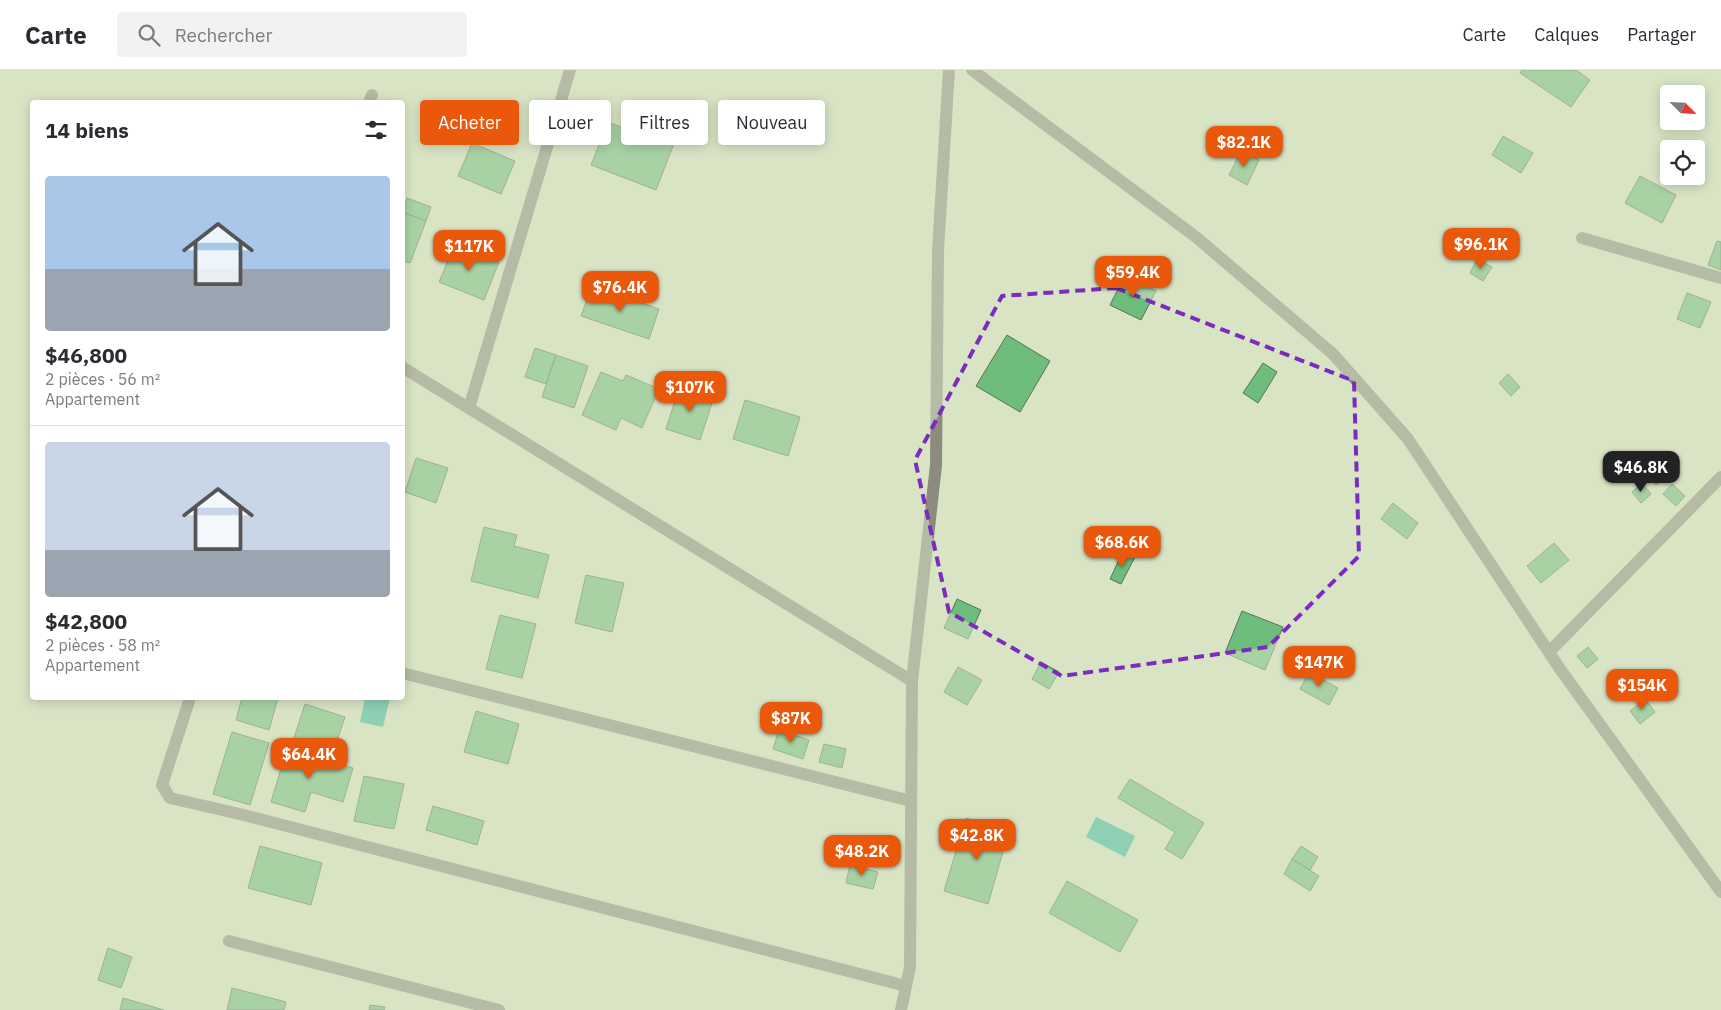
<!DOCTYPE html>
<html lang="fr">
<head>
<meta charset="utf-8">
<style>
  :root { --surface:#fff; --page:#f2f2f3; --text:#2b2b33; --muted:#7c7c81; --line:#e1e1e2; --accent:#ea580c }
  body { margin:0; font-family:"IBM Plex Sans",sans-serif; background:var(--page); color:var(--text); height:100vh; display:flex; flex-direction:column; font-size:19px; white-space:nowrap }
  * { box-sizing:border-box; margin:0 }
  p { font-size:16px; color:var(--muted) }
  .icon { flex:none; width:28px; height:28px; fill:none; stroke:currentColor; stroke-width:2; stroke-linecap:round; stroke-linejoin:round }
  .map { position:relative; flex:1; overflow:hidden }
  .drawer { position:absolute; left:30px; top:30px; width:375px; height:600px; display:flex; flex-direction:column; background:var(--surface); border-radius:5px; box-shadow:0 2px 12px #0003 }
  .drawer>* { flex:none }
  .banner { position:absolute; left:420px; top:30px; width:475px; height:45px; display:flex; gap:10px }
  .needle { width:32px; rotate:114deg }
  .tools { position:absolute; left:1660px; top:15px; display:grid; gap:10px }
  .tools a { display:grid; place-items:center; width:45px; height:45px; border-radius:5px; background:var(--surface); box-shadow:0 2px 12px #0003; font-size:25px }
  .price { position:absolute; translate:-50% -42px; padding:0 11px; border-radius:10px; background:var(--accent); color:#fff; font-size:16px; line-height:32px; filter:drop-shadow(0 1px 2px #0008) }
  .price::after { content:''; position:absolute; left:50%; top:30px; width:15px; height:11px; margin-left:-8px; background:inherit; clip-path:polygon(0 0,100% 0,50% 100%) }
  .price.active { background:#222; color:#fff }
  ul { padding:0; list-style:none }
  li { display:grid; align-content:center; gap:10px; height:265px; padding:0 15px }
  li+li { border-top:1px solid var(--line) }
  li span { display:grid; place-items:center; height:155px; border-radius:5px; color:#555 }
  li>.icon { margin-inline-start:auto }
  span .icon { width:90px; height:90px; fill:#fffc; stroke-width:1 }
  li b { font-size:21px }
  h2 { display:flex; justify-content:space-between; align-items:center; height:60px; padding:0 15px; font-size:21px }
  .pill { padding:0 18px; border-radius:5px; background:var(--surface); box-shadow:0 2px 12px #0003; font-size:18px; line-height:45px }
  .pill.active { background:var(--accent); color:#fff }
  header { display:flex; align-items:center; gap:30px; box-sizing:border-box; height:70px; padding:0 25px; background:var(--surface); border-bottom:1px solid var(--line) }
  header strong { font-size:24px }
  nav { display:flex; gap:28px; margin-inline-start:auto; font-size:18px }
  .search { width:350px; height:45px; background:var(--page); display:flex; align-items:center; gap:12px; box-sizing:border-box; padding:0 18px; border-radius:5px; color:var(--muted); font-size:19px }
  .map>svg:first-child { display:block }
</style>
</head>
<body>
<header>
<strong>Carte</strong>
<div class="search"><svg class="icon" aria-label="search" viewBox="0 0 24 24"><circle cx="10" cy="10" r="6"/><path d="M15 15l6 6"/></svg>Rechercher</div>
<nav><a>Carte</a><a>Calques</a><a>Partager</a></nav>
</header>
<div class="map">
<svg width="1721" height="940" viewBox="0 0 1721 940">
  <rect width="100%" height="100%" fill="#d9e4c5"/>
  <g fill="#32b99d">
    <polygon points="365,628 390,628 383,657 360,652"/>
    <polygon points="1096,747 1135,766 1125,787 1086,767"/>
  </g>
  <g fill="#6ebd7d" stroke="#59715d">
    <polygon points="1522,0 1576,0 1590,10 1571,37 1520,3"/>
    <polygon points="634,45 678,63 656,120 591,95 608,52 628,60"/>
    <polygon points="1503,66 1533,83 1521,103 1492,85"/>
    <polygon points="472,73 515,91 501,124 458,106"/>
    <polygon points="1241,81 1259,90 1247,115 1229,105"/>
    <polygon points="1640,106 1676,125 1662,153 1625,133"/>
    <polygon points="407,128 431,137 426,151 402,142"/>
    <polygon points="402,142 426,151 410,193 402,190"/>
    <polygon points="1717,171 1721,172 1721,200 1708,195"/>
    <polygon points="455,174 499,192 484,230 439,212"/>
    <polygon points="1477,189 1492,197 1483,211 1470,203"/>
    <polygon points="1125,205 1156,221 1141,250 1110,235"/>
    <polygon points="592,216 659,239 649,269 581,246"/>
    <polygon points="1687,223 1711,232 1700,258 1677,249"/>
    <polygon points="1007,265 1050,291 1020,342 976,316"/>
    <polygon points="535,278 556,285 546,314 525,307"/>
    <polygon points="556,285 588,296 574,338 542,327"/>
    <polygon points="1263,293 1277,302 1258,333 1243,323"/>
    <polygon points="601,302 623,311 626,305 659,319 642,358 621,348 616,360 582,345"/>
    <polygon points="1508,304 1520,317 1511,326 1499,313"/>
    <polygon points="680,315 714,327 700,370 666,359"/>
    <polygon points="745,330 800,347 788,386 733,369"/>
    <polygon points="1656,387 1670,402 1656,415 1642,400"/>
    <polygon points="416,388 448,398 436,433 405,422"/>
    <polygon points="1642,413 1651,424 1641,433 1632,422"/>
    <polygon points="1672,414 1685,426 1676,436 1663,424"/>
    <polygon points="1393,433 1418,453 1407,469 1381,449"/>
    <polygon points="484,457 517,465 514,476 549,485 538,528 471,511"/>
    <polygon points="1554,473 1569,490 1541,513 1527,496"/>
    <polygon points="1123,481 1135,487 1121,514 1110,509"/>
    <polygon points="586,505 624,513 612,562 575,553"/>
    <polygon points="957,529 981,540 968,569 944,558"/>
    <polygon points="1242,541 1283,557 1265,600 1225,583"/>
    <polygon points="500,545 536,554 522,608 486,599"/>
    <polygon points="1588,577 1598,589 1587,598 1577,586"/>
    <polygon points="1041,592 1059,602 1049,619 1032,609"/>
    <polygon points="958,597 982,610 967,635 944,622"/>
    <polygon points="1309,602 1338,618 1329,635 1300,619"/>
    <polygon points="242,628 278,628 269,660 236,650"/>
    <polygon points="1645,629 1655,642 1640,654 1630,641"/>
    <polygon points="305,634 345,647 333,683 293,671"/>
    <polygon points="476,641 519,654 508,694 464,682"/>
    <polygon points="779,660 809,670 803,689 773,679"/>
    <polygon points="232,662 269,673 250,735 213,724"/>
    <polygon points="824,674 846,679 842,698 819,692"/>
    <polygon points="287,679 353,698 343,732 311,722 305,742 271,732"/>
    <polygon points="364,706 404,714 394,759 354,751"/>
    <polygon points="1130,709 1204,753 1182,789 1165,779 1175,762 1118,728"/>
    <polygon points="433,736 484,751 477,775 426,760"/>
    <polygon points="966,748 1009,761 988,834 944,821"/>
    <polygon points="260,776 322,793 311,835 248,818"/>
    <polygon points="1301,776 1318,787 1310,800 1292,789"/>
    <polygon points="1292,789 1319,806 1310,821 1284,804"/>
    <polygon points="850,795 878,802 873,819 846,813"/>
    <polygon points="1067,811 1138,850 1120,882 1049,843"/>
    <polygon points="108,878 132,887 121,918 98,910"/>
    <polygon points="232,918 286,932 284,940 227,940"/>
    <polygon points="123,928 164,940 120,940"/>
    <polygon points="370,935 385,937 384,940 369,940"/>
  </g>
  <g fill="none" stroke-linecap="round" stroke-linejoin="round">
    <g stroke="#8d8a7e" stroke-width="12">
      <polyline points="1582,168 1721,208"/>
      <polyline points="1549,582 1721,407"/>
      <polyline points="190,628 162,715 170,728 244,745 906,916"/>
    </g>
    <g stroke="#8d8a7e" stroke-width="12">
      <polyline points="369,32 372,25"/>
      <polyline points="402,297 912,611"/>
      <polyline points="469,338 570,0"/>
      <polyline points="402,603 911,731"/>
      <polyline points="229,871 499,940"/>
      <polyline points="901,940 910,897 912,611 936,395 938,180 949,0"/>
    </g>
    <polyline stroke="#8d8a7e" stroke-width="12" points="972,0 1196,167 1333,284 1408,369 1560,599 1721,822"/>
  </g>
  <path d="M0 0H1721V940H0ZM 1116,218 L 1354,311 L 1359,486 L 1268,577 L 1062,606 L 949,542 L 915,390 L 1002,226 Z" fill="#d9e4c5" fill-opacity=".55" fill-rule="evenodd"/>
  <path fill="none" stroke="#7b2cbf" stroke-width="4" stroke-dasharray="10 6" stroke-linejoin="round" d="M 1116,218 L 1354,311 L 1359,486 L 1268,577 L 1062,606 L 949,542 L 915,390 L 1002,226 Z"/>
</svg>
<div class="tools">
<a><svg class="needle" viewBox="-14 -14 28 28"><path d="M0-13l5 13h-10z" fill="#e53935"/><path d="M0 13l5-13h-10z" fill="#7c7c81"/></svg></a>
<a><svg class="icon" aria-label="locate" viewBox="0 0 24 24"><circle cx="12" cy="12" r="6"/><path d="M12 2v4M12 18v4M2 12h4M18 12h4"/></svg></a>
</div>
<b class="price" style="left:1244px;top:98px">$82.1K</b>
<b class="price" style="left:1481px;top:200px">$96.1K</b>
<b class="price" style="left:469px;top:202px">$117K</b>
<b class="price" style="left:1133px;top:228px">$59.4K</b>
<b class="price" style="left:620px;top:243px">$76.4K</b>
<b class="price" style="left:690px;top:343px">$107K</b>
<b class="price active" style="left:1641px;top:423px">$46.8K</b>
<b class="price" style="left:1122px;top:498px">$68.6K</b>
<b class="price" style="left:1319px;top:618px">$147K</b>
<b class="price" style="left:1642px;top:641px">$154K</b>
<b class="price" style="left:791px;top:674px">$87K</b>
<b class="price" style="left:309px;top:710px">$64.4K</b>
<b class="price" style="left:977px;top:791px">$42.8K</b>
<b class="price" style="left:862px;top:807px">$48.2K</b>
<div class="banner">
<a class="pill active">Acheter</a>
<a class="pill">Louer</a>
<a class="pill">Filtres</a>
<a class="pill">Nouveau</a>
</div>
<section class="drawer">
<h2>14 biens<svg class="icon" aria-label="filters" viewBox="0 0 24 24"><path d="M4 7h16M4 17h16"/><circle cx="9" cy="7" r="2"/><circle cx="15" cy="17" r="2"/></svg></h2>
<ul>
<li><span style="background:linear-gradient(#a9c7e8 60%,#9aa5b1 0)"><svg class="icon" aria-label="home" viewBox="0 0 24 24"><path d="M3 11l9-7 9 7M6 9v11h12V9"/></svg></span><div><b>$46,800</b><p>2 pièces · 56 m²</p><p>Appartement</p></div></li>
<li><span style="background:linear-gradient(#c9d6e8 70%,#9aa5b1 0)"><svg class="icon" aria-label="home" viewBox="0 0 24 24"><path d="M3 11l9-7 9 7M6 9v11h12V9"/></svg></span><div><b>$42,800</b><p>2 pièces · 58 m²</p><p>Appartement</p></div></li>
</ul>
</section>
</div>
</body>
</html>
